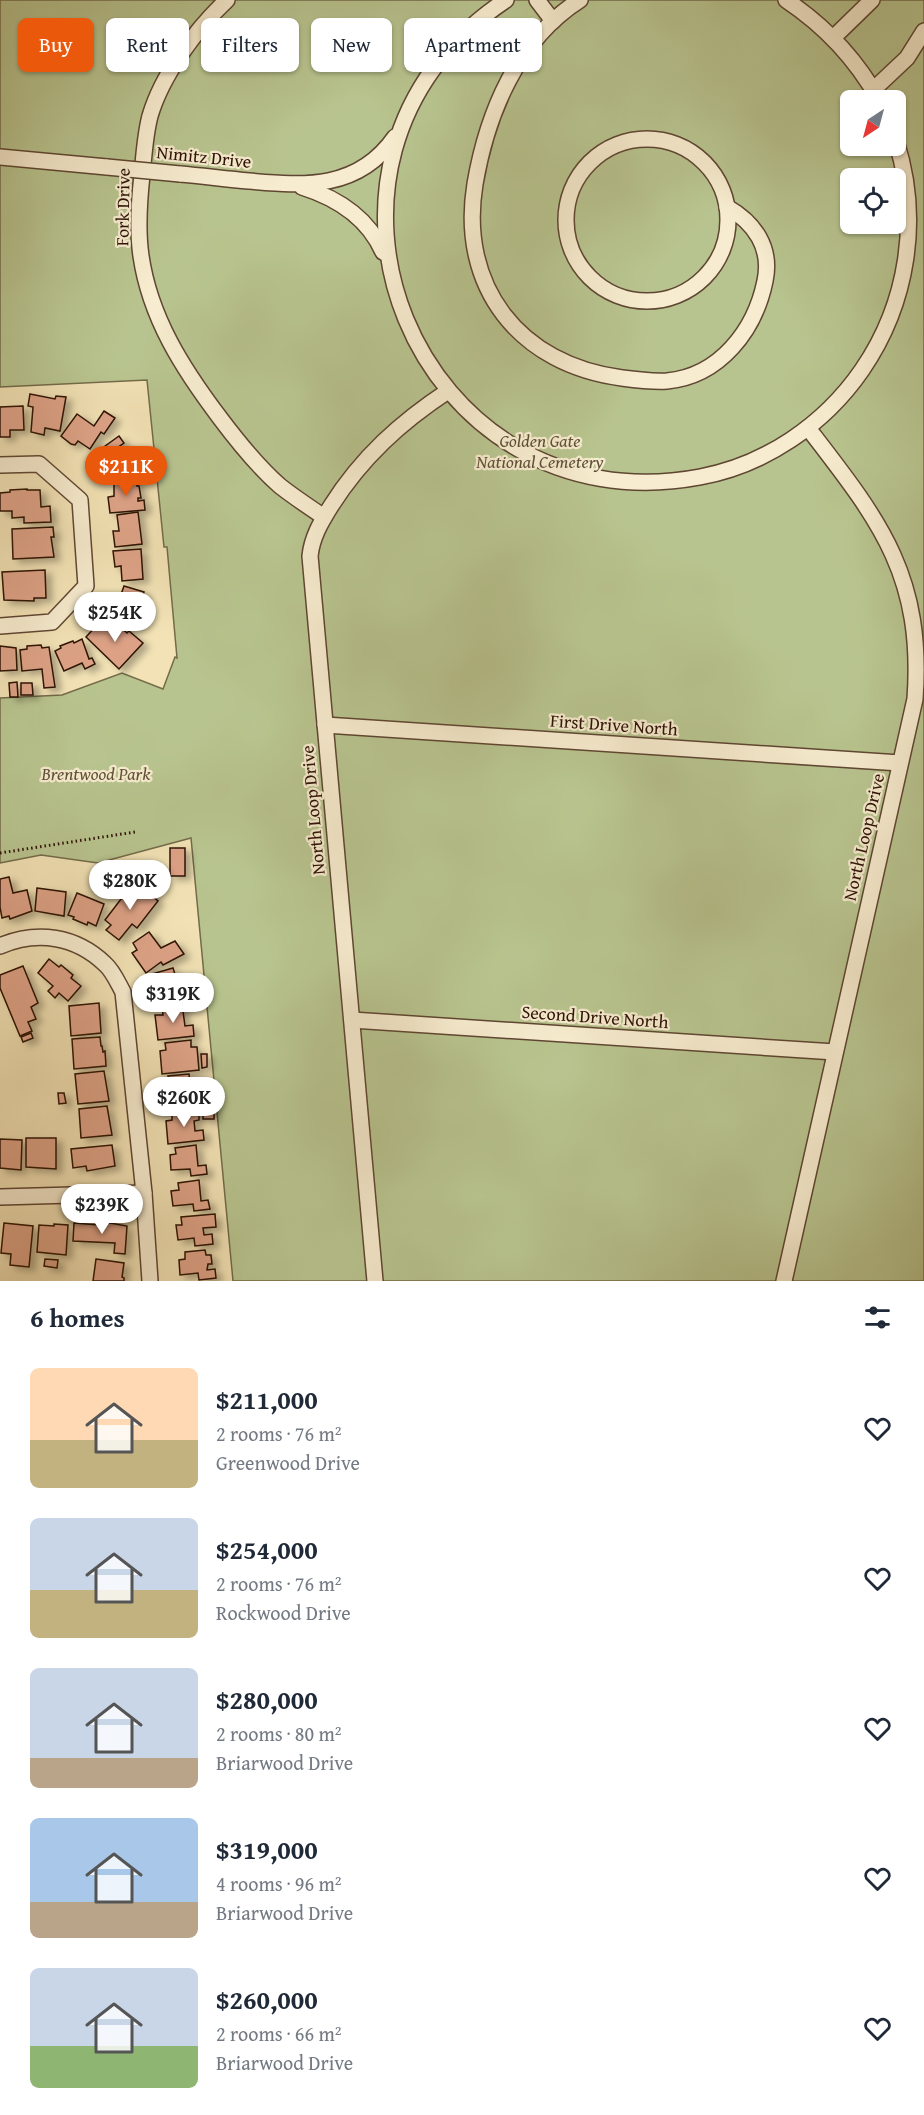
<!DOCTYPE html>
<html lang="en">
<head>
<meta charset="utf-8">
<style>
  :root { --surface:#fff; --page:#f2f2f3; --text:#1f2937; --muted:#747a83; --accent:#ea580c }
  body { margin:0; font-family:"Gentium Book Plus",serif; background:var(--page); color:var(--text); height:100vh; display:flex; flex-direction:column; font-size:22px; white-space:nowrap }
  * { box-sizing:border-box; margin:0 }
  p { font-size:20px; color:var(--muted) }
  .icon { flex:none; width:33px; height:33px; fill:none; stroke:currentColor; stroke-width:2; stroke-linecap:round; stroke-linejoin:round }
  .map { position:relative; height:1281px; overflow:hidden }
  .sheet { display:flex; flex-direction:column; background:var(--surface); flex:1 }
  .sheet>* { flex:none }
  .banner { position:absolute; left:18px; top:18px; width:600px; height:54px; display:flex; gap:12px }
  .needle { width:39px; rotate:216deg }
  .fabs { position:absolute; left:840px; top:90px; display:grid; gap:12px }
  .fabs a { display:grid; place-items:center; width:66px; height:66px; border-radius:9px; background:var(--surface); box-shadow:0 2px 4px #0004; font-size:30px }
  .price { position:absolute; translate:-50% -51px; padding:0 14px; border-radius:21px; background:#fff; color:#222; font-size:20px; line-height:39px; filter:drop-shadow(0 2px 3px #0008) }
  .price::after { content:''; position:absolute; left:50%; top:36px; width:18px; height:14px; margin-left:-9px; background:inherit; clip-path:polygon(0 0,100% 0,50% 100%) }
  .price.on { background:var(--accent); color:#fff }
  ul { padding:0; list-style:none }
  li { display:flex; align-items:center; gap:18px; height:150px; padding:0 30px }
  li span { display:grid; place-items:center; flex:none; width:168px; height:120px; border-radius:9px; color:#555 }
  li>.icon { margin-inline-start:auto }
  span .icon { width:72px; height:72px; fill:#fffc; stroke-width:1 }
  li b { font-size:26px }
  h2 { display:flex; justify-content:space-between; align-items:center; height:72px; padding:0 30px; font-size:26px }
  .tag { padding:0 21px; border-radius:9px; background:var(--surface); box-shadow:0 2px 4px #0004; font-size:21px; line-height:54px }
  .tag.on { background:var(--accent); color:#fff }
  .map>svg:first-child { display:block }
</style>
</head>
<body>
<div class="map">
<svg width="924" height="1281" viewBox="0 0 924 1281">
  <defs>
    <filter id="shadow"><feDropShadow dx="6" dy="4" stdDeviation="3" flood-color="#0004"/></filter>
  </defs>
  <rect width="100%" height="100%" fill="#f2e2b5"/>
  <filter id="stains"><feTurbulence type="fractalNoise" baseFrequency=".00333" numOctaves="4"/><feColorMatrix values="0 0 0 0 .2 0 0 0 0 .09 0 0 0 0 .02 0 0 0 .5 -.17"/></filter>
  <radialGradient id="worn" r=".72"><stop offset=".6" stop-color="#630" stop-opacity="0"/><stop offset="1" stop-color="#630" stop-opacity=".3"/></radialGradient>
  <path fill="#b8c48f" stroke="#736b4a" stroke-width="1.5" fill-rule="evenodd" d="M 0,0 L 924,0 L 924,1281 L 233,1281 L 191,838 L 98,863 L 41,855 L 0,863 L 0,698 L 62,695 L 122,673 L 163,689 L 175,657 L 177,658 L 167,547 L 164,547 L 147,380 L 0,387 ZM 850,100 L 896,100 L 896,146 L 850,146 ZM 850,178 L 896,178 L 896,224 L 850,224 Z"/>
  <g fill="#dda286" stroke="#2e1206" stroke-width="1.5" filter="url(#shadow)">
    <polygon points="30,394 55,399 56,396 66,397 60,431 45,428 44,435 31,432 33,407 28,406"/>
    <polygon points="23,406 24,430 10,430 10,437 0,437 0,407"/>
    <polygon points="104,411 115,418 104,434 101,432 90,449 78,441 75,445 71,444 61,436 77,414 94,426"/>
    <polygon points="119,436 124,443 117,448 129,465 112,478 103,466 98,469 90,457"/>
    <polygon points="127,477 128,480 136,479 137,486 139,486 141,498 138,498 138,501 144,500 145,510 110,513 108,497 114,496 114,478"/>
    <polygon points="27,489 27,490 40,490 41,507 50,506 51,522 24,523 24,517 12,518 12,511 0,511 0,493 10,492 10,490"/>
    <polygon points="138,512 142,544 115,547 113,531 119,531 117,515"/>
    <polygon points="53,527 54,537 51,537 54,557 13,559 12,529"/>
    <polygon points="141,549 143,579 122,581 121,566 115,567 113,551"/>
    <polygon points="45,570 46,598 34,598 34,601 4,600 2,572"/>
    <polygon points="124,586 144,592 134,621 108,612 113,598 119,600"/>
    <polygon points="111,619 127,633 129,631 143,643 119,669 86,637 96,626 101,630"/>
    <polygon points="82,639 89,659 92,658 95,664 85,669 82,663 64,671 55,651 61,648 60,646 73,641 74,643"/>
    <polygon points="41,645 42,648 49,647 55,687 44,688 42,669 22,671 20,650 27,649 27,646"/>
    <polygon points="0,646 16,648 17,670 0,671"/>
    <polygon points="17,682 18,697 10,697 9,683"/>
    <polygon points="21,683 32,683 33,695 21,695"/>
    <rect x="170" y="848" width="15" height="28"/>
    <polygon points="9,877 13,893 27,890 32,911 10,919 9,916 2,918 0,907 0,879"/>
    <polygon points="134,882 158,901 137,928 132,924 119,940 106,930 111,925 105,920"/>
    <polygon points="37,888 66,892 64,916 35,911"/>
    <polygon points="77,893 104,904 96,926 88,922 87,925 73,919 74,917 68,915"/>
    <polygon points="149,932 161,948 175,941 184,954 163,965 161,962 146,973 132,953 137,950 133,943"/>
    <polygon points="49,959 59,967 61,965 73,975 71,978 81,986 68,1001 59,993 55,998 48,991 53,986 38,973"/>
    <polygon points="23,966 38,1003 31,1007 36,1019 28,1022 32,1031 20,1036 0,988 0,975"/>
    <polygon points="173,968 179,987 200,982 200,999 181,1002 180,997 159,1004 157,996 153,997 149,983 154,981 152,974"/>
    <polygon points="99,1003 101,1033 71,1036 69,1006"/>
    <polygon points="182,1004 185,1026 193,1025 194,1036 158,1040 155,1015 163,1015 162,1006"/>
    <polygon points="31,1033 33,1038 23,1042 21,1037"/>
    <polygon points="100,1037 101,1046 102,1046 103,1052 105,1051 106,1066 74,1069 72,1039"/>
    <polygon points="191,1040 191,1047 197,1047 199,1070 162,1074 160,1051 166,1050 165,1043"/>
    <polygon points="201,1054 207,1054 207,1067 202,1068"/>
    <polygon points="104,1071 109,1101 78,1104 75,1074"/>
    <polygon points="189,1074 191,1096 199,1095 200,1106 167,1109 162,1086 169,1085 168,1076"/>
    <polygon points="58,1093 64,1093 66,1103 59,1104"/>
    <polygon points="107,1106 112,1135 81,1138 79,1109"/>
    <rect x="203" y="1106" width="11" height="13"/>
    <polygon points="199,1110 199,1120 194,1121 195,1131 203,1130 204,1140 168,1144 166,1121 172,1120 172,1113"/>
    <polygon points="26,1138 56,1138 56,1169 26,1167"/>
    <polygon points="0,1139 22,1140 21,1170 0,1168"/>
    <polygon points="112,1145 115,1166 87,1171 86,1166 73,1168 71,1149"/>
    <polygon points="196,1145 198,1166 206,1165 207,1174 191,1176 190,1169 171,1170 170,1155 176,1154 175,1148"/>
    <polygon points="199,1180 201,1201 208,1200 210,1209 194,1211 193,1204 173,1206 171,1191 179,1190 178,1183"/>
    <polygon points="215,1214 216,1227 203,1228 204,1235 212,1234 213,1244 195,1246 194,1238 178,1240 176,1225 182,1225 181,1217"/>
    <polygon points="99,1221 127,1226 125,1254 114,1253 115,1243 73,1241 74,1223 99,1225"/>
    <polygon points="4,1223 33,1226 29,1267 10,1265 11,1254 1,1253"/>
    <polygon points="54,1224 68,1225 66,1255 37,1252 39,1225 54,1226"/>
    <polygon points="205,1250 206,1255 211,1255 212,1264 208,1264 207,1270 215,1269 216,1278 199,1280 198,1273 180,1275 179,1260 185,1259 185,1252"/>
    <polygon points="45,1259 58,1260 57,1268 44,1266"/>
    <polygon points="96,1259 124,1263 122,1277 124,1278 124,1281 93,1281"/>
  </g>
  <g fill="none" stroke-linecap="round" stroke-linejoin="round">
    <g stroke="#5f4632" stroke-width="18">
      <g id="street">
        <path d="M 227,0 C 196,29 162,75 150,116 C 145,135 144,155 142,175 C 139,202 137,229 141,256 C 150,318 183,369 220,418 C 238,442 257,466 280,486 C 294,497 309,507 324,517"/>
        <path d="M 506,0 C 264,161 416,530 700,477 C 765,465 824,425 862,370 C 908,303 921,218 896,141"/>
        <polyline points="537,0 553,21"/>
        <path d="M 580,0 C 517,40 487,114 475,184 C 458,287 520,365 622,378 C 637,380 652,382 667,381 C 720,376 755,330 765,281 C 772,248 755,223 727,207"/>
        <path d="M 786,0 C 825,26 856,59 879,100"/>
        <polyline points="833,38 872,0"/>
        <polyline points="873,90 907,58 924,31"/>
        <circle cx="647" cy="220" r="81"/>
        <polyline points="0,157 107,167"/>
        <path d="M 180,174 C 203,176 226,179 249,181 C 305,186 358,190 395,137"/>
        <path d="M 302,187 C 337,198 368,218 383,252"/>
        <polyline points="0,465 39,464 80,500 86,586 52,622 0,626"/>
        <polyline points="325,725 900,763"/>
        <path d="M 0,946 C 37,930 76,936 105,964 C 113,971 118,983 123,992 L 144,1193 L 150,1281"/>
        <polyline points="352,1020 835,1052"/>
        <polyline points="0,1197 144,1193"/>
        <path d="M 375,1281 L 310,556 C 312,537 321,522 331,506 C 362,457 401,422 448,391"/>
        <path d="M 784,1281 L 915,699 C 924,574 878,519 808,428"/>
      </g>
    </g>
    <polyline stroke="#2e1206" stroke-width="3" stroke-dasharray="1.5 3" stroke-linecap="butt" points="0,853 135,832"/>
    <use href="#street" stroke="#f7eccf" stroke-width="15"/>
    <g stroke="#5f4632" stroke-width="18" stroke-linecap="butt">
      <polyline id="street-bridge" points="107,167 180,174"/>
    </g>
    <use href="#street-bridge" stroke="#f7eccf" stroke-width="15"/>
  </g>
  <g text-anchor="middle" stroke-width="4.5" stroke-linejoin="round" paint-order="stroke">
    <g font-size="18" fill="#2e1206" stroke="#f7eccf">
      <text transform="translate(204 157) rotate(6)" y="6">Nimitz Drive</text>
      <text transform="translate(123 207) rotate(-89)" y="6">Fork Drive</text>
      <text transform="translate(614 725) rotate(4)" y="6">First Drive North</text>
      <text transform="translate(313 810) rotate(-95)" y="6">North Loop Drive</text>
      <text transform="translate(864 837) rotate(-77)" y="6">North Loop Drive</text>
      <text transform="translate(595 1017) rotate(4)" y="6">Second Drive North</text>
    </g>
    <g font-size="18" font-style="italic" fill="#5e5036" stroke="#f7eccf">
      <text x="540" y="447">Golden Gate<tspan x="540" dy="21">National Cemetery</tspan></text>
      <text x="96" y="780">Brentwood Park</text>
    </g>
  </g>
  <rect width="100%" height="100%" filter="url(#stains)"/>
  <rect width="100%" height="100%" fill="url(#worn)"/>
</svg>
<div class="fabs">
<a><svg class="needle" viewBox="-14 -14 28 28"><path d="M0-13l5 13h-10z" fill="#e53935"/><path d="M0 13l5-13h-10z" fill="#747a83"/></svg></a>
<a><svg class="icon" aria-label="locate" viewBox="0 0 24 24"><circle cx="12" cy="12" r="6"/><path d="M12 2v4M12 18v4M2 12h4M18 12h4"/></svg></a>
</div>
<b class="price on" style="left:126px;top:497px">$211K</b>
<b class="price" style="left:115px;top:643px">$254K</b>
<b class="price" style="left:130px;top:911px">$280K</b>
<b class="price" style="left:173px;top:1024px">$319K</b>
<b class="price" style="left:184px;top:1128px">$260K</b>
<b class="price" style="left:102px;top:1235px">$239K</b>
<div class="banner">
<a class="tag on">Buy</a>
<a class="tag">Rent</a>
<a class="tag">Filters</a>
<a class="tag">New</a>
<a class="tag">Apartment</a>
</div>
</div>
<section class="sheet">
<h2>6 homes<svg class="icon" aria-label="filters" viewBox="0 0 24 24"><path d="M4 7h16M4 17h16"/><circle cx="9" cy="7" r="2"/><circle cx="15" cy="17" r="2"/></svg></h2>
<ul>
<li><span style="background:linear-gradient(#ffd9b3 60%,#c2b280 0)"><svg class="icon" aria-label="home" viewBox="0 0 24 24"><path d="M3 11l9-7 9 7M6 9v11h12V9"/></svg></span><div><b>$211,000</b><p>2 rooms · 76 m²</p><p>Greenwood Drive</p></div><svg class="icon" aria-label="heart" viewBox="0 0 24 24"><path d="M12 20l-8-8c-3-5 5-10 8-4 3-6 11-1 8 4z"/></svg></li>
<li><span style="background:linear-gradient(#c9d6e8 60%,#c2b280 0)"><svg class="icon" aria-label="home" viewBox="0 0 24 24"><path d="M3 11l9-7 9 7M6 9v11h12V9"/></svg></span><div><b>$254,000</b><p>2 rooms · 76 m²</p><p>Rockwood Drive</p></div><svg class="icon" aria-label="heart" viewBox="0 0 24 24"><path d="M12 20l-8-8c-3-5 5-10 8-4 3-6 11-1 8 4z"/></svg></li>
<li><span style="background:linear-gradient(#c9d6e8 75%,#b9a48a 0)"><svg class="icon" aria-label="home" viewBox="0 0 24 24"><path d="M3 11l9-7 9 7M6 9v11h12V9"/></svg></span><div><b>$280,000</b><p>2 rooms · 80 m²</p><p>Briarwood Drive</p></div><svg class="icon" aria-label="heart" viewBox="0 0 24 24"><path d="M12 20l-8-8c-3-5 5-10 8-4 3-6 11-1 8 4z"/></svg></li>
<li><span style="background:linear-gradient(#a9c7e8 70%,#b9a48a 0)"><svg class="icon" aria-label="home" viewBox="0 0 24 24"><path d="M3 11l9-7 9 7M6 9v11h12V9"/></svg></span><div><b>$319,000</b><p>4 rooms · 96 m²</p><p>Briarwood Drive</p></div><svg class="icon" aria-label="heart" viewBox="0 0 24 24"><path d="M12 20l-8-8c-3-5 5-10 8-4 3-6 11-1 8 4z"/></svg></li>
<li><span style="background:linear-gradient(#c9d6e8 65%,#8fb573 0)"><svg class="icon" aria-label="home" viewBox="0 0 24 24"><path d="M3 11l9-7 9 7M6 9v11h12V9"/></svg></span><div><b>$260,000</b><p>2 rooms · 66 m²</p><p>Briarwood Drive</p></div><svg class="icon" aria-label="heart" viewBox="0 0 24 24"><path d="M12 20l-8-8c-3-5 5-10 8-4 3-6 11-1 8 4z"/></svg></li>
</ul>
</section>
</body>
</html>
